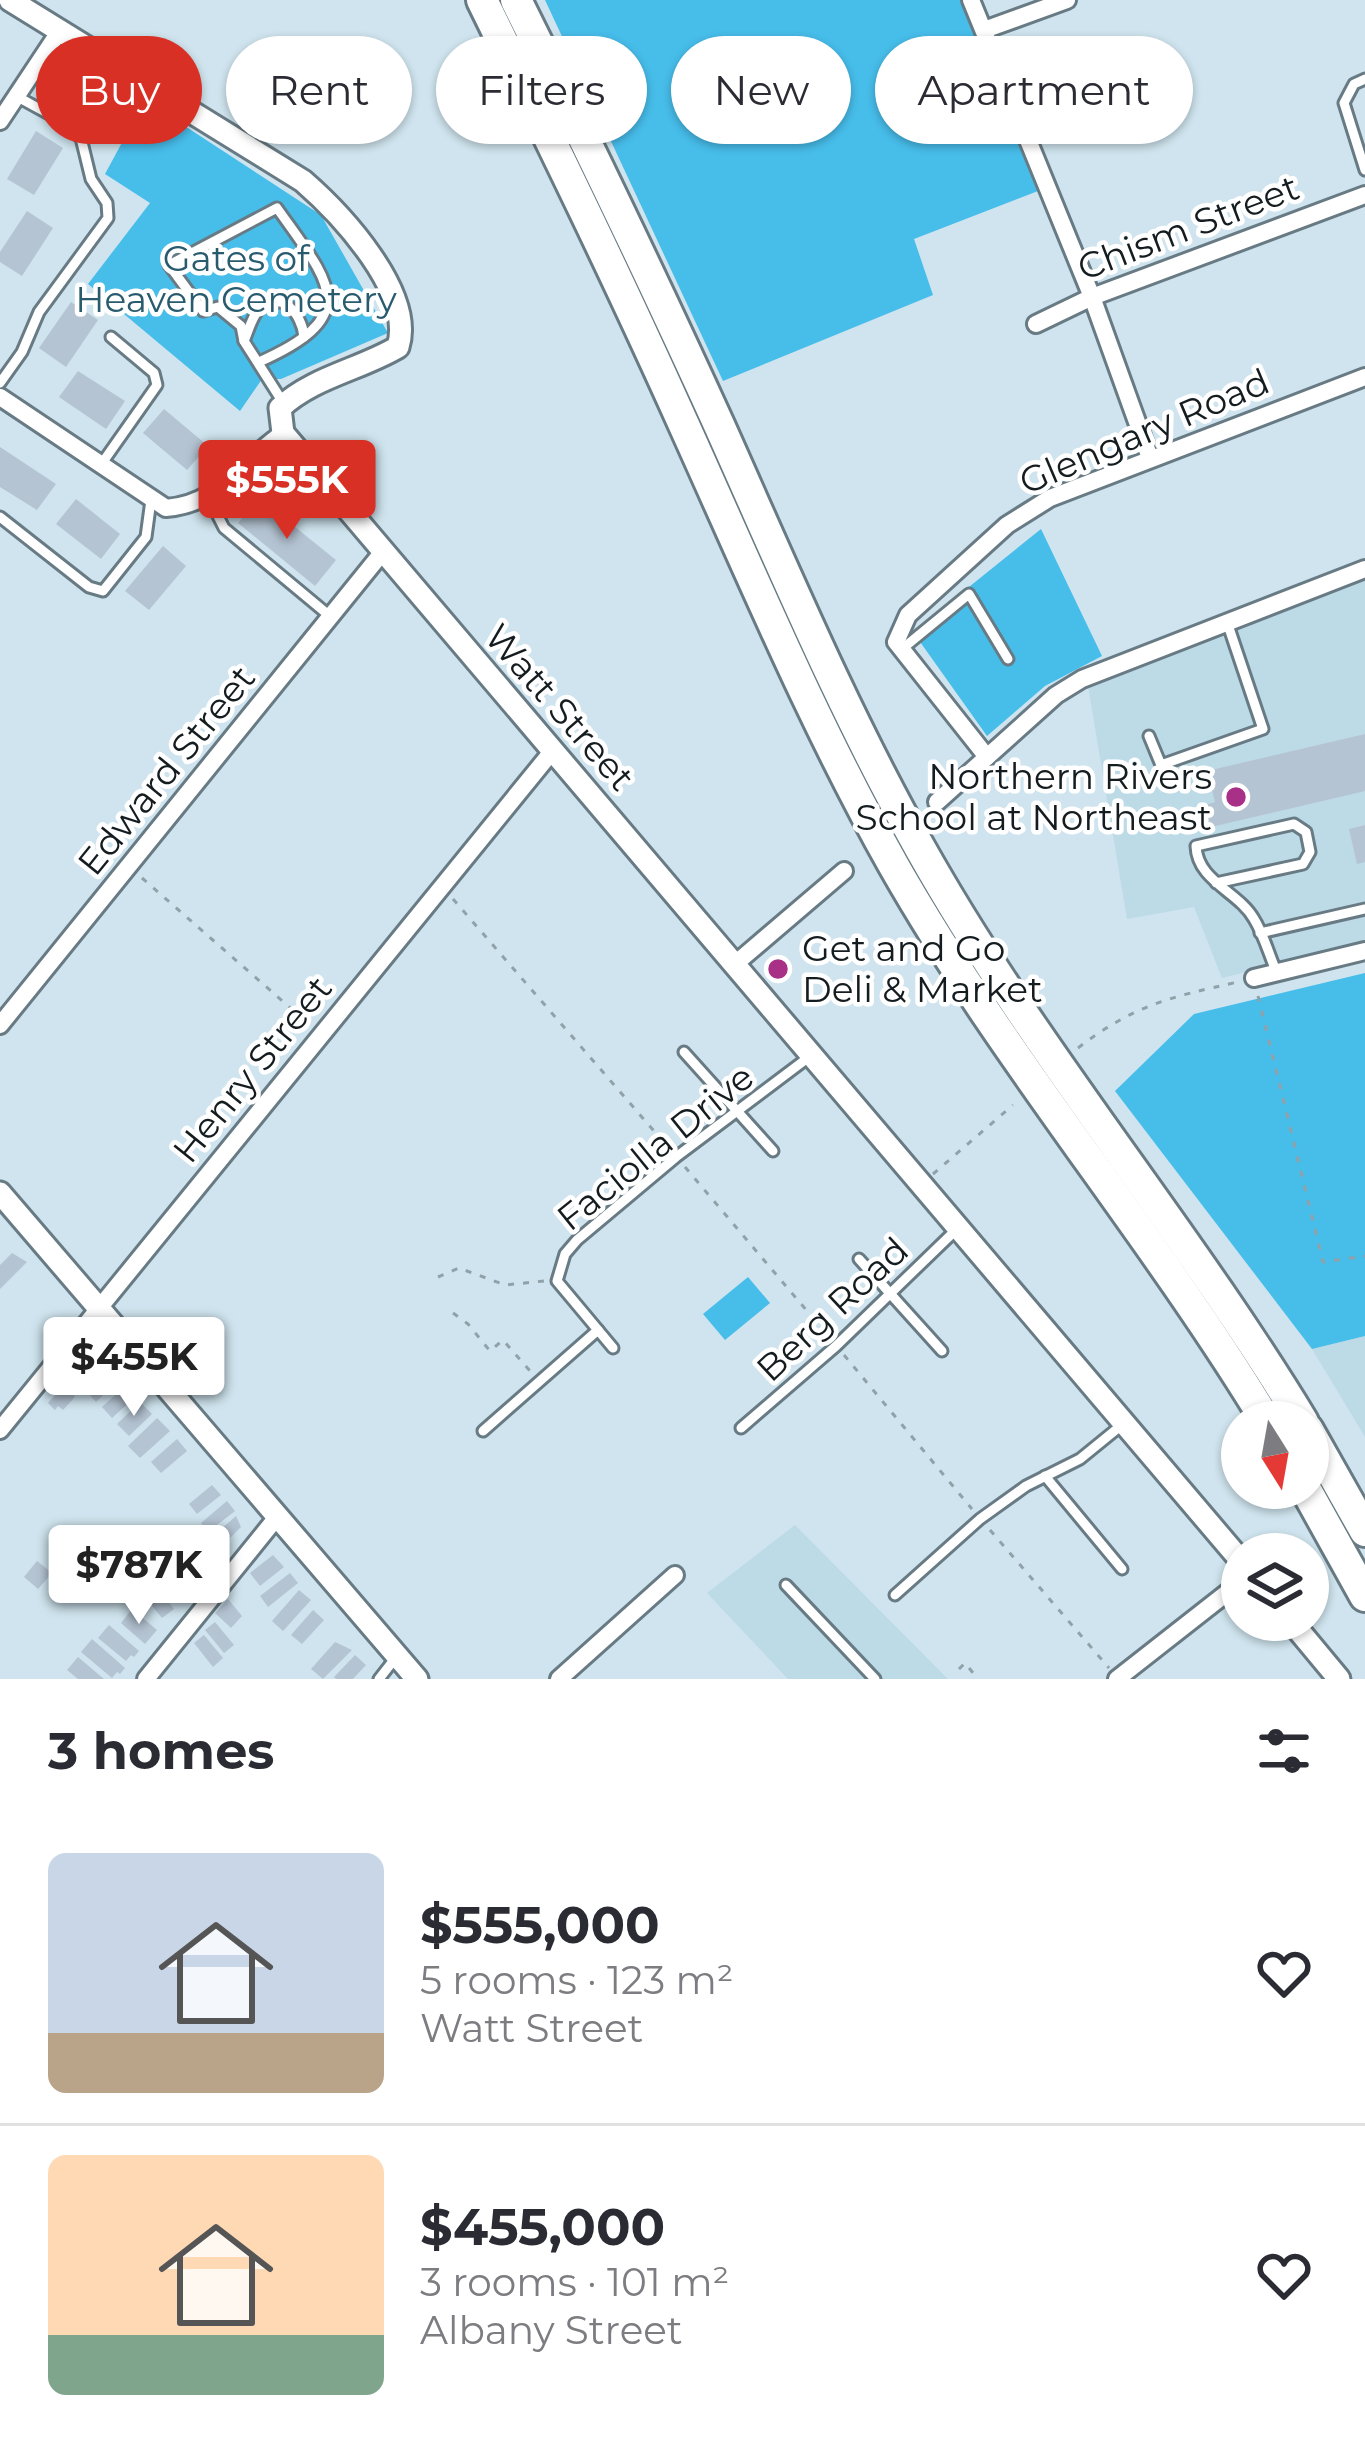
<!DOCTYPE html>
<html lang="en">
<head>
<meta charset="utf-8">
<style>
  :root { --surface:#fff; --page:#f2f2f3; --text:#2b2b33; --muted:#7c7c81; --line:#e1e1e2; --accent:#d93025 }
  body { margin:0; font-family:Montserrat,sans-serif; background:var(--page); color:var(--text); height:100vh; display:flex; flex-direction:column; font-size:45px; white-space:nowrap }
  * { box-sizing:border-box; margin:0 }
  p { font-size:39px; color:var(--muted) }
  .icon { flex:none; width:66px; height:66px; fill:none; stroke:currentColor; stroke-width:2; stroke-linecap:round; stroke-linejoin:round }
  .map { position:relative; height:1679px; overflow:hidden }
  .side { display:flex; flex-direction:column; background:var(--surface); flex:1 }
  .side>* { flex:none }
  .hud { position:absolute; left:36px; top:36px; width:1293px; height:108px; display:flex; gap:24px }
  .needle { width:78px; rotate:169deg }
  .fabs { position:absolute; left:1221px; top:1401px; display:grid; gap:24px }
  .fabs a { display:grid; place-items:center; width:108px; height:108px; border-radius:50%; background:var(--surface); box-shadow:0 3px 9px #0004; font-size:60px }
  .price { position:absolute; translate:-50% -102px; padding:0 27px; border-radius:12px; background:#fff; color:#222; font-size:39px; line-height:78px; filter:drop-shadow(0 3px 6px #0008) }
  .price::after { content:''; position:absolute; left:50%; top:72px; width:36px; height:27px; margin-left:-18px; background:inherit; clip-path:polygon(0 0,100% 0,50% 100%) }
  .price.on { background:var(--accent); color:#fff }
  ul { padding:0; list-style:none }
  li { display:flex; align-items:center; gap:36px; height:300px; padding:0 48px }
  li+li { border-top:3px solid var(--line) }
  li span { display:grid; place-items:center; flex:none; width:336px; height:240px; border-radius:18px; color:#555 }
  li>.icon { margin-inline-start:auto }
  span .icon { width:144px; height:144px; fill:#fffc; stroke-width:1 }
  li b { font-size:51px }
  h2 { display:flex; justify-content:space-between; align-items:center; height:144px; padding:0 48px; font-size:51px }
  .tag { padding:0 42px; border-radius:54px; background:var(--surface); box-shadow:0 3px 9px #0004; font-size:42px; line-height:108px }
  .tag.on { background:var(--accent); color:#fff }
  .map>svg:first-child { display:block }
</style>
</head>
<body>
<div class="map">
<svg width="1365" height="1679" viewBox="0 0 1365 1679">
  <rect width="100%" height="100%" fill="#cfe4ee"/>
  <g fill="#bddae7">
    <polygon points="1365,579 1365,942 1222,978 1194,907 1127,919 1088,686"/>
    <polygon points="1365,1336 1365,1437 1312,1349"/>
    <polygon points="795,1525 948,1679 788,1679 707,1593"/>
  </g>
  <g fill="#47bdea">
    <polygon points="545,0 960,0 1038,191 914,239 933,295 723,381"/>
    <polygon points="145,100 321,215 388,333 281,379 262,379 240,411 88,284 150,203 105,174"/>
    <polygon points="1041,529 1102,656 1045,686 987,736 913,632"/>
    <polygon points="1365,973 1365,1336 1312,1349 1115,1091 1194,1014"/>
    <polygon points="748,1277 770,1303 725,1340 703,1314"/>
  </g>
  <g fill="#b5c4d3">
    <polygon points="72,75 119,104 102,131 55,102"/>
    <polygon points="36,131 63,148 34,195 7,179"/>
    <polygon points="27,211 53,228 22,276 0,262 0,252"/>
    <polygon points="71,302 98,320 66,367 39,348"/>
    <polygon points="78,371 125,401 106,429 59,397"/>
    <polygon points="164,409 208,446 187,470 143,433"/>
    <polygon points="0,447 56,484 37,510 0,487"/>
    <polygon points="259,498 336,560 315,586 238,523"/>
    <polygon points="76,499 120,534 101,559 56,524"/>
    <polygon points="163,546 186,566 149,610 125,591"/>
    <polygon points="1365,734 1365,791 1211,827 1205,805 1215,802 1207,771"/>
    <polygon points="1365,825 1365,862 1357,864 1349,829"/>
    <polygon points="12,1253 27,1262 0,1289 0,1265"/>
    <polygon points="95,1348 106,1359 77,1386 74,1398 63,1410 58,1406 55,1410 48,1403 70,1378 67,1375"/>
    <polygon points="109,1369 119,1380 96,1402 86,1391"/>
    <polygon points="125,1386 135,1397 112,1418 102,1407"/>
    <polygon points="140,1402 152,1414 129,1436 117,1424"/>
    <polygon points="157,1418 170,1431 140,1458 128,1446"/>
    <polygon points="177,1439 187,1451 161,1473 151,1462"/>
    <polygon points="212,1485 221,1495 197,1514 189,1504"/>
    <polygon points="227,1501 235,1511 208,1532 201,1523"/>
    <polygon points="236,1516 241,1527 213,1555 204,1544"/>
    <polygon points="179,1555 198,1579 188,1587 169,1563"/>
    <polygon points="273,1555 284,1567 260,1586 250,1573"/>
    <polygon points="37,1561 52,1573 38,1589 24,1577"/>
    <polygon points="163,1562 189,1594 184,1598 181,1595 172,1602 149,1573"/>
    <polygon points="290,1573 298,1583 268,1607 260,1596"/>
    <polygon points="147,1575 174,1609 162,1618 135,1585"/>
    <polygon points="299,1590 311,1600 283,1631 272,1621"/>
    <polygon points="228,1599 242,1616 231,1628 215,1613"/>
    <polygon points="132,1609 157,1630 145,1644 121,1623"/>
    <polygon points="313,1610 324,1620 302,1644 291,1635"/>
    <polygon points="215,1622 234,1645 224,1653 205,1630"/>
    <polygon points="109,1625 139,1651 134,1657 131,1655 126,1661 98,1638"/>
    <polygon points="204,1635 223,1658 213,1667 194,1643"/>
    <polygon points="92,1639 125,1668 120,1674 117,1672 112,1678 81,1652"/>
    <polygon points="335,1642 352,1650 323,1679 311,1669"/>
    <polygon points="355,1655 366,1665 353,1679 336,1679 334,1677"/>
    <polygon points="78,1657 104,1679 78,1679 67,1670"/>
  </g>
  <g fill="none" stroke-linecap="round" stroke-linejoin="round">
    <g stroke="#687b84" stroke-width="15">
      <g id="service">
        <polyline points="1365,79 1354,84 1344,103 1365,170"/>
        <path d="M 244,341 C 248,332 251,320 257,312 C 279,286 302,313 304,337"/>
        <path d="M 259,362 C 365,315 329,282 277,208 L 169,265 L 203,311 L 218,307 L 241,326 L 244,341 L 284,404"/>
        <polyline points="0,383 22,352 39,312 108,218 107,203 91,179 81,138 60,120 16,96"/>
        <polyline points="100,466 157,385 154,373 111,337"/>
        <polyline points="209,498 224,528 331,617"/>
        <polyline points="0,517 89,587 103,591 146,537 151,500"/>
        <polyline points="902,649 969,594 1008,659"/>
        <polyline points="1149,736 1161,765 1263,729 1227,622"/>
        <path d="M 1216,883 L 1303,864 L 1310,852 L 1306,832 L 1294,824 L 1196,846 C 1197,881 1239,892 1254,919 C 1264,935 1269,955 1277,973"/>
        <polyline points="1260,933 1365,909"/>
        <polyline points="684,1052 773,1151"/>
        <polyline points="859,1259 942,1351"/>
        <polyline points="613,1348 557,1281 565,1254 577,1240 676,1157 809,1057"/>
        <polyline points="741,1428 836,1346 959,1227"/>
        <polyline points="483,1431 598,1330"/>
        <polyline points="1045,1476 1122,1569"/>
        <polyline points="786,1585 875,1679"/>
        <polyline points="895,1595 980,1519 1026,1486 1080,1459 1123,1424"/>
        <polyline points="379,1679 397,1656"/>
      </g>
    </g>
    <g stroke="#687b84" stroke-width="22">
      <g id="minor">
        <polyline points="971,0 1092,297 1150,458"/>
        <polyline points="984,30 1067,0"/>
        <polyline points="0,121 61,29"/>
        <polyline points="1036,324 1092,297 1365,195"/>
        <path d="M 0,397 L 166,508 C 220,504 239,463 283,433"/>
        <polyline points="987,757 896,642 908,615 1007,525 1050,498 1365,377"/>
        <polyline points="937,802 1056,695 1082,679 1365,569"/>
        <polyline points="735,964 844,871"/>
        <polyline points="1254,978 1365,951"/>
        <polyline points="0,1025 381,554"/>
        <polyline points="0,1430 554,749"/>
        <polyline points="146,1679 277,1517"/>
        <polyline points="559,1679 675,1575"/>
        <polyline points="1117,1679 1242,1581"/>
      </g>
    </g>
    <g stroke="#687b84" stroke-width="27">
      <g id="tertiary">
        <path d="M 10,0 L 303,181 C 341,214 415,293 398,347 C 359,370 313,377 280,408 L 283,433 L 1242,1562"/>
        <polyline points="0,1193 417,1679"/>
        <polyline points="1290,1620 1339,1679"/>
      </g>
    </g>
    <g stroke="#687b84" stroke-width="36">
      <g id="motorway">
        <path d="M 482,0 C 551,141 620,282 684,425 C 751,573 814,724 894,866 C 1005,1061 1151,1231 1267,1422"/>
        <path d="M 516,0 C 586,141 654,282 719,425 C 783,568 844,714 921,850 C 1034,1051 1184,1226 1303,1422"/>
        <polyline points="1308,1430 1365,1531"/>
        <polyline points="1305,1488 1365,1596"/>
      </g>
    </g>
    <g stroke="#91a1a9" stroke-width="3" stroke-dasharray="6 9" stroke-linecap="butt">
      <polyline points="142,878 311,1026"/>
      <polyline points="453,899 667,1146"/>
      <polyline points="1258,996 1323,1262 1365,1256"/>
      <path d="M 1078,1048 C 1134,1005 1170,997 1238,982"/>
      <polyline points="685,1167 830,1338"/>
      <polyline points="933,1174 1013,1105"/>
      <polyline points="438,1277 459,1268 505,1285 544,1281"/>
      <polyline points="453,1313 468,1324 490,1351 503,1340 530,1371"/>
      <polyline points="844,1355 972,1509"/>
      <polyline points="990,1530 1109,1668"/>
      <polyline points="959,1669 965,1663 978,1679"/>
    </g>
    <use href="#service" stroke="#fff" stroke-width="9"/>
    <use href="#minor" stroke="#fff" stroke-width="16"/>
    <use href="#tertiary" stroke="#fff" stroke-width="21"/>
    <use href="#motorway" stroke="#fff" stroke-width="30"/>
  </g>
  <g fill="#a83086" stroke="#fff" stroke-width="4.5">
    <circle cx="1236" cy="797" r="12"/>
    <circle cx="778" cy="969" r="12"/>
  </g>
  <g text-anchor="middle" stroke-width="9" stroke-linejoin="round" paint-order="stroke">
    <g font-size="36" fill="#141c1f" stroke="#fff">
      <text transform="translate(1188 227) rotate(-21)" y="13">Chism Street</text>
      <text transform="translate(1144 431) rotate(-23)" y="13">Glengary Road</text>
      <text transform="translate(560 707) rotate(49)" y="13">Watt Street</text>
      <text transform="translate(166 770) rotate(-51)" y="13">Edward Street</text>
      <text transform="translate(252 1069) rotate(-51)" y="13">Henry Street</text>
      <text transform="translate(655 1147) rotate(-39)" y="13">Faciolla Drive</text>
      <text transform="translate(832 1309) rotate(-43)" y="13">Berg Road</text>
    </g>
    <g font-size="36" fill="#295b6f" stroke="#fff">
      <text x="236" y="271">Gates of<tspan x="236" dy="41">Heaven Cemetery</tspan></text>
    </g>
    <g font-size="36" fill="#141c1f" stroke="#fff" text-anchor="end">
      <text x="1212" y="789">Northern Rivers<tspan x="1212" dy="41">School at Northeast</tspan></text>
      <text x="802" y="961" text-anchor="start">Get and Go<tspan x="802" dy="41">Deli &amp; Market</tspan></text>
    </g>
  </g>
</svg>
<div class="fabs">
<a><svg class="needle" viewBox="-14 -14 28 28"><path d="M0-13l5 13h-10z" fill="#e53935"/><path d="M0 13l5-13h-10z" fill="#7c7c81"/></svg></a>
<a><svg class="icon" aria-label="layers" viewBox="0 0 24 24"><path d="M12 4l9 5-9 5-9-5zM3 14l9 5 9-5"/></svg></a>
</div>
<b class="price on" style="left:287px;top:542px">$555K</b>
<b class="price" style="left:134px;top:1419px">$455K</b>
<b class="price" style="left:139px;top:1627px">$787K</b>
<div class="hud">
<a class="tag on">Buy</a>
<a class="tag">Rent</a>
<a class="tag">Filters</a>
<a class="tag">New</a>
<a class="tag">Apartment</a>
</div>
</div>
<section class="side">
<h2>3 homes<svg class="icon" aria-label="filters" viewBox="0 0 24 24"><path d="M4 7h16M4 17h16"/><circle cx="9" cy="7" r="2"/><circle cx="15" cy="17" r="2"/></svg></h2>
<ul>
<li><span style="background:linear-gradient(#c9d6e8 75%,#b9a48a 0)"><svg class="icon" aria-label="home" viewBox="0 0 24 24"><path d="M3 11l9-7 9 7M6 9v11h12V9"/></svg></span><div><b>$555,000</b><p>5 rooms · 123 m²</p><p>Watt Street</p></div><svg class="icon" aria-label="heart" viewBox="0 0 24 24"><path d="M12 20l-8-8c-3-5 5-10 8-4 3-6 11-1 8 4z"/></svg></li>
<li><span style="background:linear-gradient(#ffd9b3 75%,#7fa58c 0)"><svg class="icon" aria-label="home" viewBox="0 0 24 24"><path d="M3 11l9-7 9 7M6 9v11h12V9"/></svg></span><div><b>$455,000</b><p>3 rooms · 101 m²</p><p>Albany Street</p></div><svg class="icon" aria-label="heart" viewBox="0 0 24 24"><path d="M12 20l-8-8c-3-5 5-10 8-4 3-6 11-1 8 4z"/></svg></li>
</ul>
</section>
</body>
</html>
